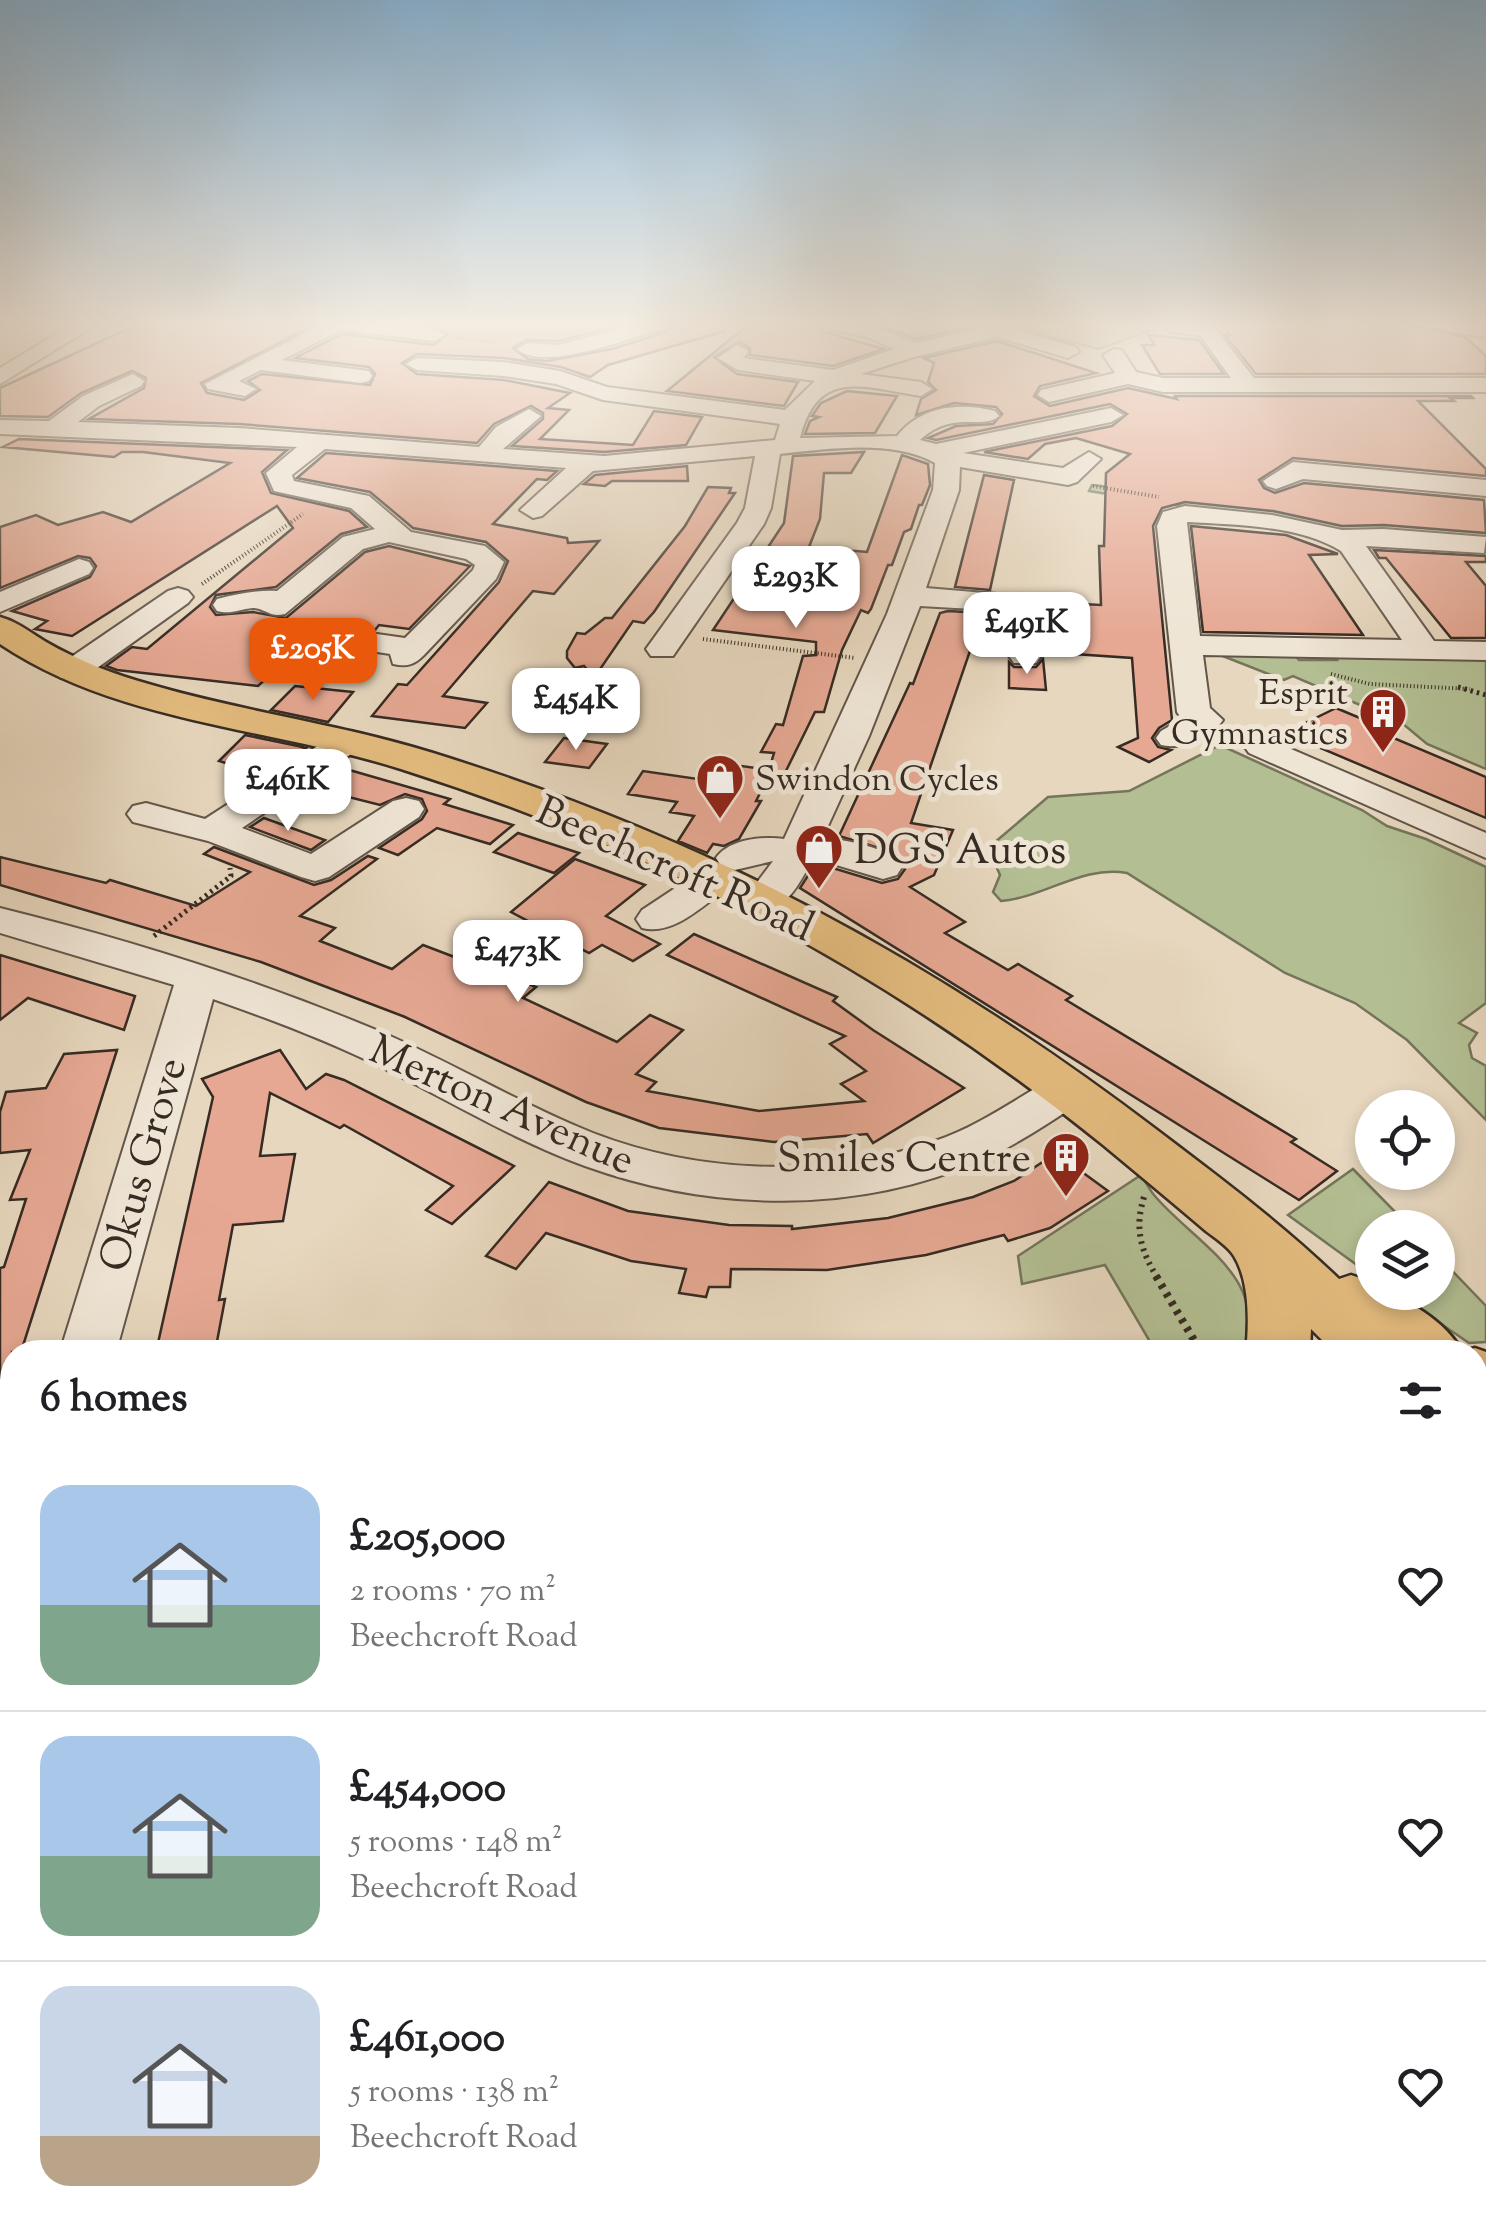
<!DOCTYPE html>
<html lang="en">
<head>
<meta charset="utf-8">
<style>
  :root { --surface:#fff; --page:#f6f6f6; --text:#202124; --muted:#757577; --line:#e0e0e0; --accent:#ea580c }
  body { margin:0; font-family:"Sorts Mill Goudy",serif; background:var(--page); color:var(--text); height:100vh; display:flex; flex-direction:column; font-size:38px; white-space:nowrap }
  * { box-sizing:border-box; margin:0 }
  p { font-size:32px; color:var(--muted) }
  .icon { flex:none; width:55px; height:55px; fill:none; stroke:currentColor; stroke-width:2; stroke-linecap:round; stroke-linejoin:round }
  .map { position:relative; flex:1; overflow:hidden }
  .details { position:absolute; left:0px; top:1340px; width:1488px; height:892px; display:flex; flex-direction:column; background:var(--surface); border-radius:40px 40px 0 0; box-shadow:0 5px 15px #0003 }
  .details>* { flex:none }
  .controls { position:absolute; left:1355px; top:1090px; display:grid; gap:20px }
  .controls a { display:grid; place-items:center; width:100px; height:100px; border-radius:50%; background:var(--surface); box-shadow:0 5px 15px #0003; font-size:50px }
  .price { position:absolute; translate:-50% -85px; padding:0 22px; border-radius:20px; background:#fff; color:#222; font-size:32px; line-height:65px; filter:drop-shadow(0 2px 5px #0008) }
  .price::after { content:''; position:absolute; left:50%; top:60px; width:30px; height:22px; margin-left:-15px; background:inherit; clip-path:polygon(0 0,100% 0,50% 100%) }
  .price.on { background:var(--accent); color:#fff }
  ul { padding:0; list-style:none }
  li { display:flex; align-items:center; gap:30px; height:250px; padding:0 40px }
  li+li { border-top:2px solid var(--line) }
  li span { display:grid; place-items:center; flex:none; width:280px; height:200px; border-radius:30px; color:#555 }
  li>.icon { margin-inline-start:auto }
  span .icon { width:120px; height:120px; fill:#fffc; stroke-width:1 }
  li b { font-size:42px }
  h2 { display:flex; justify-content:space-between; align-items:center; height:120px; padding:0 40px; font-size:42px }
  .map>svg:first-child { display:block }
</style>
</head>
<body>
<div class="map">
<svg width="1486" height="2232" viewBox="0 0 1486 2232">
  <rect width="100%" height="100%" fill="#e7d7be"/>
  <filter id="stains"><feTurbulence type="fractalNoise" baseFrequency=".002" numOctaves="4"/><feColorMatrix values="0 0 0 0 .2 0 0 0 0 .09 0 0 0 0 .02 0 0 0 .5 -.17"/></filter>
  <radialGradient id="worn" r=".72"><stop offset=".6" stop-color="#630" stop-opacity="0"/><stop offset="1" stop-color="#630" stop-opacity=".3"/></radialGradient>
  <g fill="#b3bf93" stroke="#74755b" stroke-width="2.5">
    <polygon points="1031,324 1169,324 1099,349 1018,328"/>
    <polygon points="1092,485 1486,531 1486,545 1358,534 1089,491"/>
    <polygon points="1210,651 1294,654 1299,660 1337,660 1334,654 1486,655 1486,769 1427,744 1402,723 1293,676 1284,680"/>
    <path d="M 1220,745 L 1362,810 L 1387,826 L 1426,839 L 1486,867 L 1486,1003 L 1459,1023 L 1477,1033 L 1469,1045 L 1472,1058 L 1486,1066 L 1486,1120 L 1407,1040 L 1355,1003 L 1285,973 L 1127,873 C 1082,865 1046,897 1001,901 L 993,892 L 1000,875 L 992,857 L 994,843 L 1048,797 L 1129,791 Z"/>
    <polygon points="1353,1169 1410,1227 1372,1228 1372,1276 1288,1215"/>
    <path d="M 1141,1175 C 1146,1182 1149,1189 1154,1195 C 1193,1242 1273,1279 1242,1352 L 1156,1352 L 1105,1265 L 1022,1284 L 1018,1256 Z"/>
    <polygon points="1438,1256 1486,1306 1486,1342 1469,1343 1396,1293 1438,1292"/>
    <polygon points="12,1738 12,1910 0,1914 0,1739"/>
    <polygon points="1475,1752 1486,1755 1486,1915 1475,1913"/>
    <polygon points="55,2220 137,2220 135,2232 53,2232"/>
  </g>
  <g fill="#e6a893" stroke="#362b23" stroke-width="2.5">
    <polygon points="138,324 314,325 201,383 207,393 244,400 260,390 248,381 262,374 370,385 375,374 369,367 295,358 342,334 434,345 448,334 427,324 623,324 559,341 526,340 513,348 528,359 547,361 612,349 666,332 672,324 724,324 725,331 608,365 590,377 561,367 504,358 417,354 402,363 417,374 504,380 570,393 548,408 569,410 540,439 633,445 654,411 702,417 686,445 604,452 512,446 543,419 543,413 531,406 494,424 477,443 239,424 89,419 144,388 146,378 132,371 81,393 48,417 0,416 0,388"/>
    <polygon points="749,324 818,324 824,332 884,349 833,366 750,355 750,348 739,342 714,357 737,374 798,382 784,406 667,391"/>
    <polygon points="877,324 984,324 916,339"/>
    <polygon points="1221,324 1405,324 1433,329 1465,337 1486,356 1486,374 1256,374 1225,335 1230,335"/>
    <polygon points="1148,335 1199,340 1224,374 1160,374 1142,345 1155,345"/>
    <polygon points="997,341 1096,373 1040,386 1034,396 1050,406 1128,388 1177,399 1175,396 1471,396 1473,398 1450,398 1454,401 1418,401 1486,469 1486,476 1293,458 1259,480 1264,488 1275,493 1304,483 1484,500 1486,533 1384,525 1342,526 1273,511 1185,502 1162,508 1153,526 1172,720 1159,728 1152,738 1158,747 1171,750 1149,762 1118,747 1138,738 1132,658 1045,652 1044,602 1101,605 1099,546 1104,546 1106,473 1130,454 1076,438 1045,444 1028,459 984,452 1112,426 1127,414 1110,404 936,440 928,438 956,426 993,424 1002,414 996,407 954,403 916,415 921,399 936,390 928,382 934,363 924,358"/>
    <polygon points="847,391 897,396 875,433 805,434 810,421 819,417 812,416 821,403"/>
    <polygon points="19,439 287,450 262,472 271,493 349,511 367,527 341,534 276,587 216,595 210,607 216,615 253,612 286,618 365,552 389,546 470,566 409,629 379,625 375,630 322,628 258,686 117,670 106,666 132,647 147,649 293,528 277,506 72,636 35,629 47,621 12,611 90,577 96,566 90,558 78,556 0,588 0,527 36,515 58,525 103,512 131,522 230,463 143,452 122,452 114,457 3,447"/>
    <polygon points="864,452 851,473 824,473 820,519 809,547 867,552 902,455 928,464 930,485 922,505 919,505 911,529 904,532 892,565 888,565 871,609 868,613 861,610 842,650 824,712 815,712 780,783 768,778 756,801 761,801 739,839 724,846 713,844 707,853 678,841 694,816 670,812 677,802 628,794 643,771 732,784 742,766 769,770 774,753 761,752 776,724 783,725 803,656 816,655 816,642 713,630 784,523 793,456"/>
    <polygon points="326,453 557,471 547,480 537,479 493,524 567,538 568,543 599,541 554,594 533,591 443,696 487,703 465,728 372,716 398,684 407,685 499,582 508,561 486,542 413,528 370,492 297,478"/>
    <polygon points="687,466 688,481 612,481 605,486 584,484 595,475"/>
    <polygon points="984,475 1014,480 990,590 955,587"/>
    <polygon points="708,487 731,488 729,493 735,493 654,612 644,623 633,621 594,678 584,666 575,668 567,658 567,651 577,633 585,634 605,618 612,618 685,526"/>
    <polygon points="1191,526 1286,535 1338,554 1309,555 1363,635 1203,632"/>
    <polygon points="1374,550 1486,556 1486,562 1466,562 1486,586 1486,638 1451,638 1386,558 1379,558"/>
    <polygon points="948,611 983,613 911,823 953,830 934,875 910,887 965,922 945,933 1008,970 1018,964 1072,996 1066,1000 1296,1139 1291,1142 1337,1171 1299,1200 800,888 809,874 823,865 882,883 898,879 905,869 889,851 839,836 910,683 913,684 940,613"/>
    <polygon points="1043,659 1046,690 1009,688 1009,662 1014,667 1036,667"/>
    <polygon points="295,686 353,692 328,722 271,710"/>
    <polygon points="1336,708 1384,728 1377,731 1486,777 1486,818 1285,733"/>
    <polygon points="245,735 298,746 306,748 266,775 219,761"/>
    <polygon points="564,738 607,744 589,768 545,762"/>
    <polygon points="339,767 450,799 444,804 513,825 490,844 437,828 398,855 379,848 422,819 427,811 422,799 405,794 380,805 309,787"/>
    <polygon points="264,818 325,840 311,850 250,827"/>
    <polygon points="518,833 579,853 554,873 494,852"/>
    <polygon points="214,847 314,885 331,880 368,856 377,859 300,916 335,928 320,941 392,969 423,945 457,958 460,955 536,987 523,998 617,1042 650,1015 683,1030 636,1074 656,1082 647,1091 759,1111 864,1101 841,1084 866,1071 830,1044 845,1036 667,955 694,934 837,997 833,1001 873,1030 964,1088 873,1143 867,1134 774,1142 659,1128 586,1102 405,1017 261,962 0,885 0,857 106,883 110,880 196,906 250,872 204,854"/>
    <polygon points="575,859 645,885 606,916 660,944 633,961 602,945 589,953 511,912"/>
    <polygon points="0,955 135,996 124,1030 28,998 0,1020"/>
    <polygon points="117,1050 21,1352 12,1352 12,1379 6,1399 0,1398 0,1268 4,1267 26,1199 10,1200 30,1150 0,1153 0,1112 6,1092 46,1088 64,1054"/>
    <polygon points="280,1050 306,1089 326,1074 344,1080 514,1166 452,1224 426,1210 453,1186 344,1125 340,1128 270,1093 260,1156 295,1154 283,1221 233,1225 219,1300 225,1299 215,1352 156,1352 213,1097 202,1079"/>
    <polygon points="1056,1153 1108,1191 1050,1228 1008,1241 1004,1235 926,1255 827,1270 731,1269 730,1287 709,1287 706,1297 679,1293 686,1269 631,1261 546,1233 516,1269 486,1256 549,1182 628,1211 729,1225 792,1226 792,1229 888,1218 973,1197 1014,1181"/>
  </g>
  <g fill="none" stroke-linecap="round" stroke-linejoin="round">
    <g stroke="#62564a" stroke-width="4">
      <g id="minor">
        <polygon points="73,324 97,324 0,384 0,368"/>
        <path d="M 323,324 C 351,324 424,317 444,335 L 434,341 L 341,330 L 282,360 L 369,371 L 372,376 L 369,381 L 361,383 L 261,370 L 239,381 L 256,389 L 245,396 L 208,389 L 205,384 Z"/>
        <path d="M 636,324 L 668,324 L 665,328 C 633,337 544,373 517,349 L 528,343 L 559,345 Z"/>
        <path d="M 822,324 L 873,326 L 916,343 L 999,324 L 1031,324 L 1020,331 L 1076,347 L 1079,352 L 1068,358 L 997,337 L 914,357 L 861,374 L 921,382 L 932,389 L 921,396 C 865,388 818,366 800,438 L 897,436 C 921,406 959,402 995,411 L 999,416 C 983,431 953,409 920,440 L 936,444 L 1111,408 L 1123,415 L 1111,422 L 963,453 L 1063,468 L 1089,452 L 1101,459 L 1077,482 L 1068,485 L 960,467 L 959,490 L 926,588 L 1034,597 L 1038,603 L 1041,656 L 1036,663 L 1014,663 L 1009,656 L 1008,611 L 920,606 L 869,736 L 823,837 C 847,841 888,846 902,867 L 897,875 L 883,879 L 813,858 C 799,885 784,917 750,909 L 744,900 L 773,861 L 735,870 L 721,866 L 716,858 C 729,839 763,836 784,839 L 887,614 L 933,490 L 935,463 C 892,439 829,449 780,454 L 771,508 L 764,524 L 673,656 L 651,656 L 646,649 L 737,523 L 745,508 L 755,456 L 593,471 L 542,516 L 533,518 L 520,510 L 566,468 L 325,449 L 292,475 L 294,481 L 369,496 L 411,532 L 485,546 L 504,562 L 496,579 L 424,655 C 414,665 407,667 393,664 L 390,654 L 338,646 L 333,639 L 338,632 L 349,630 L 405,638 L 473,570 L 475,565 L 466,559 L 389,542 L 363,549 L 285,614 C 269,618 265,608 253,608 C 239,609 231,615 217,611 L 213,605 L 217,599 C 238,594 256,590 277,591 L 343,537 L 375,529 L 351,508 L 274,491 L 266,473 L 297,447 L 0,434 L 0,420 L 49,421 L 83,396 L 133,374 L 144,381 L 141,386 L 99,406 L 78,422 L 239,428 L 479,447 L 496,427 L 529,409 L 541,416 L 503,449 L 604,456 L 775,440 L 780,424 L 603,400 L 556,384 L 504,376 L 417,370 L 406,364 L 417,358 L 504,362 L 560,371 L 607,387 L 785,410 L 815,381 L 738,370 L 718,358 L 737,345 L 748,351 L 744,358 L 833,370 L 894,349 L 867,337 L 825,328 Z"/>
        <polygon points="1171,324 1214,327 1254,378 1486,378 1486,392 1163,392 1128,384 1049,402 1038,395 1041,390 1115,373 1103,355 1114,349 1122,350 1136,372 1163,378 1231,378 1201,336 1171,332 1168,328"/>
        <polygon points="1432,324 1486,325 1486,337 1442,330"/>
        <polygon points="1293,462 1486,480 1486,496 1303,479 1276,489 1267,486 1263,481"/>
        <path d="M 1185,506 L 1272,515 L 1342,530 L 1384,529 L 1486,537 L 1484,553 L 1366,546 L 1434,641 L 1486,642 L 1486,660 L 1203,655 L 1210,708 L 1223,720 C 1211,738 1181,750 1161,745 L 1156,738 L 1161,731 L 1182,719 L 1177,712 L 1157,526 L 1163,512 ZM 1187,522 C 1236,525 1299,525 1341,551 L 1402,640 L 1200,636 Z"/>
        <polygon points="79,559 89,562 93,568 89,574 0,612 0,592"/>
        <polygon points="178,588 188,591 193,597 188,603 83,678 61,678 56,671 61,664 168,591"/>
        <polygon points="348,731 360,734 365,741 360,748 242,828 311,854 393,801 406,798 419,801 424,809 419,817 329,877 315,881 301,877 208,841 133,822 127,814 133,806 146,803 205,819 336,734"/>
        <polygon points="1261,736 1486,833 1486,858 1249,753 1244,746 1249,739"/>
        <path d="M 715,867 L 729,871 L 735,879 L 729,887 C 703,905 674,936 642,928 L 636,919 L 642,910 L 701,871 Z"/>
        <path d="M 0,908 C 130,940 257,980 381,1032 C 453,1063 520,1104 593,1133 C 699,1174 828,1179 935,1141 C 976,1127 1012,1102 1049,1080 L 1065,1076 L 1081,1080 L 1088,1091 L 1081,1102 C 1050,1122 1018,1144 984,1159 C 859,1215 712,1212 585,1166 C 513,1140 449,1100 381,1067 C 326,1040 270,1019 213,999 L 116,1352 L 60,1352 L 174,985 L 0,933 Z"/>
        <polygon points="0,1913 12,1918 12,1994 0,1989"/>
        <polygon points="12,2087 12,2220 33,2220 30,2227 0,2232 0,2092"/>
        <polygon points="822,2220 949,2220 944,2232 817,2232"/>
        <polygon points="1349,2220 1445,2220 1450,2232 1354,2232"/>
      </g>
    </g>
    <g stroke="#362b23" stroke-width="5">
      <g id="major">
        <path d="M 0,617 C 18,622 31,633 46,642 C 79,661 115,675 152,685 C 244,712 340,724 433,753 C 706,838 929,957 1157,1130 C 1219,1177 1283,1225 1339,1279 L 1351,1275 L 1372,1282 L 1372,1292 C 1403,1292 1449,1325 1462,1352 L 1475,1348 L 1486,1352 L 1486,1457 L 1475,1453 L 1475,1352 L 1334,1352 L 1311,1329 L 1310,1352 L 1246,1352 C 1249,1324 1250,1282 1234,1256 C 1229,1247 1215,1238 1206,1231 C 1172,1202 1137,1173 1102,1144 C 888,972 663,852 401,769 C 268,727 118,723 0,644 Z"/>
        <polygon points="12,1649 12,1723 0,1725 0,1651"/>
      </g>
    </g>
    <g stroke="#362b23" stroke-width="2.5" stroke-dasharray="1 2.5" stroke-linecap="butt">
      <polyline points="1079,324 1121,334 1147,324"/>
      <polyline points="456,338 498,343"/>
      <polyline points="459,338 483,324"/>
    </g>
    <g stroke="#362b23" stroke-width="4" stroke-dasharray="1 2.5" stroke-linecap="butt">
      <polyline points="1093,486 1159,497"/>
      <polyline points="202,584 303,514"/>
      <polyline points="703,639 855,658"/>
      <polyline points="1331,674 1370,684 1470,689"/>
    </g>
    <g stroke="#362b23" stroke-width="5" stroke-dasharray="2.5 4" stroke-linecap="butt">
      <polyline points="1458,687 1486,695"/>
      <polyline points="154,936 231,876 230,868"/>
    </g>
    <path stroke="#362b23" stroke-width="6" stroke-dasharray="2.5 5" stroke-linecap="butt" d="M 1144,1197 C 1134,1229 1141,1251 1158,1279"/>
    <g stroke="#362b23" stroke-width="8" stroke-dasharray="4 6" stroke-linecap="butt">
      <polyline points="1156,1276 1201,1352"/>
      <polyline points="0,1624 12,1611"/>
    </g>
    <polyline stroke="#362b23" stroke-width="10" stroke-dasharray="4 8" stroke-linecap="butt" points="1475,1828 1486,1825"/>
    <use href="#minor" fill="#efe5d5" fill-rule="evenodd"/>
    <use href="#major" fill="#e4bc7f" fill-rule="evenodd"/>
  </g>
  <linearGradient id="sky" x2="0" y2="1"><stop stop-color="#89b5d6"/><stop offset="0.51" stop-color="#f4ede2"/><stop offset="1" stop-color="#f4ede2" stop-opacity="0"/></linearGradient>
  <rect width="1486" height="636" fill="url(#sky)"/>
  <defs>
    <g id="building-pin" transform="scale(2.5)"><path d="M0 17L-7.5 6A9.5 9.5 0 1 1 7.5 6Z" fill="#8f2418" stroke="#efe5d5"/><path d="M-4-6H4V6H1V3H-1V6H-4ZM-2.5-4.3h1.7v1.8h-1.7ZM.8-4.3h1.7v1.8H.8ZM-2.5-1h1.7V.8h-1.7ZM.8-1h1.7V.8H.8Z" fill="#fff"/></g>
    <g id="shop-pin" transform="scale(2.5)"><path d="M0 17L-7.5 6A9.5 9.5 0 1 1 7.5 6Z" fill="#8f2418" stroke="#efe5d5"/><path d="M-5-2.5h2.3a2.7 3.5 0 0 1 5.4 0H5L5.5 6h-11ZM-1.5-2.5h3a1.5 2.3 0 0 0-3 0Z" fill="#fff"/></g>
  </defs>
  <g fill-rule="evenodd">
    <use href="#building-pin" x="1383" y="712"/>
    <use href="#shop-pin" x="720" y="778"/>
    <use href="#shop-pin" x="819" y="848"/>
    <use href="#building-pin" x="1066" y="1156"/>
  </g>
  <g text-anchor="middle" stroke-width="10" stroke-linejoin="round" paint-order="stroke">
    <g font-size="35" fill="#362b23" stroke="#efe5d5" text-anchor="end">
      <text x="1348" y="704">Esprit<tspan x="1348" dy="40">Gymnastics</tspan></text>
      <text x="755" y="790" text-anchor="start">Swindon Cycles</text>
    </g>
    <g font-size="42" fill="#362b23" stroke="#efe5d5" text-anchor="start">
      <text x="854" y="863">DGS Autos</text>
      <text x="1031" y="1171" text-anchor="end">Smiles Centre</text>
    </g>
    <g font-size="42" fill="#362b23" stroke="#efe5d5">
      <text transform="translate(676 867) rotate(24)" y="15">Beechcroft Road</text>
      <text transform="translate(503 1103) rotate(24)" y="15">Merton Avenue</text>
      <text transform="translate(141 1164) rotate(-74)" y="15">Okus Grove</text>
    </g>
  </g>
  <rect width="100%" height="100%" filter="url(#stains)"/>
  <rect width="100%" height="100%" fill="url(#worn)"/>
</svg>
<div class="controls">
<a><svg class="icon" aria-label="locate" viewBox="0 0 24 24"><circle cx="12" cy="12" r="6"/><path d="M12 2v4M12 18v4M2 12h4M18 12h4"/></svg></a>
<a><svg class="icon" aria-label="layers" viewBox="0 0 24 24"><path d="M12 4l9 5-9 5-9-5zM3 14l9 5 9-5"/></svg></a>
</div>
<b class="price" style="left:796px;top:631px">£293K</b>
<b class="price" style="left:1027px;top:677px">£491K</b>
<b class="price on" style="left:313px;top:703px">£205K</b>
<b class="price" style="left:576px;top:753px">£454K</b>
<b class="price" style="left:288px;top:834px">£461K</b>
<b class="price" style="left:518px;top:1005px">£473K</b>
<section class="details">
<h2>6 homes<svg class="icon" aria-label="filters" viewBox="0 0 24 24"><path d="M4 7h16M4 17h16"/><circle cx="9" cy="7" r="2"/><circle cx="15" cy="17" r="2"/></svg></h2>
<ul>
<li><span style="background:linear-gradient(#a9c7e8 60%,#7fa58c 0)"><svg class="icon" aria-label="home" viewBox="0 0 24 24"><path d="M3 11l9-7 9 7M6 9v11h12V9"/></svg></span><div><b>£205,000</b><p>2 rooms · 70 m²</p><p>Beechcroft Road</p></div><svg class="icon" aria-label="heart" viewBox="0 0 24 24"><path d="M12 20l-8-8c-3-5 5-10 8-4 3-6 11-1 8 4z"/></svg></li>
<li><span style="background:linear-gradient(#a9c7e8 60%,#7fa58c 0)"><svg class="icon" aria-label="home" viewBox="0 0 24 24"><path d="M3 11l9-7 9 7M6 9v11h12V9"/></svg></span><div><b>£454,000</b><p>5 rooms · 148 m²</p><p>Beechcroft Road</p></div><svg class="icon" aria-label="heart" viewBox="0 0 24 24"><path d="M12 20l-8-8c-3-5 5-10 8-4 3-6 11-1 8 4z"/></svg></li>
<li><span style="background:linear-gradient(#c9d6e8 75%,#b9a48a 0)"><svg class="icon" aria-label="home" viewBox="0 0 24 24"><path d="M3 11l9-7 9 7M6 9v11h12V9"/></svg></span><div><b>£461,000</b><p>5 rooms · 138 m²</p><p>Beechcroft Road</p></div><svg class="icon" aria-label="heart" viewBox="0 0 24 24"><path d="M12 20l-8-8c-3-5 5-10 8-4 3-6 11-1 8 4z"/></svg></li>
</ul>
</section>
</div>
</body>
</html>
